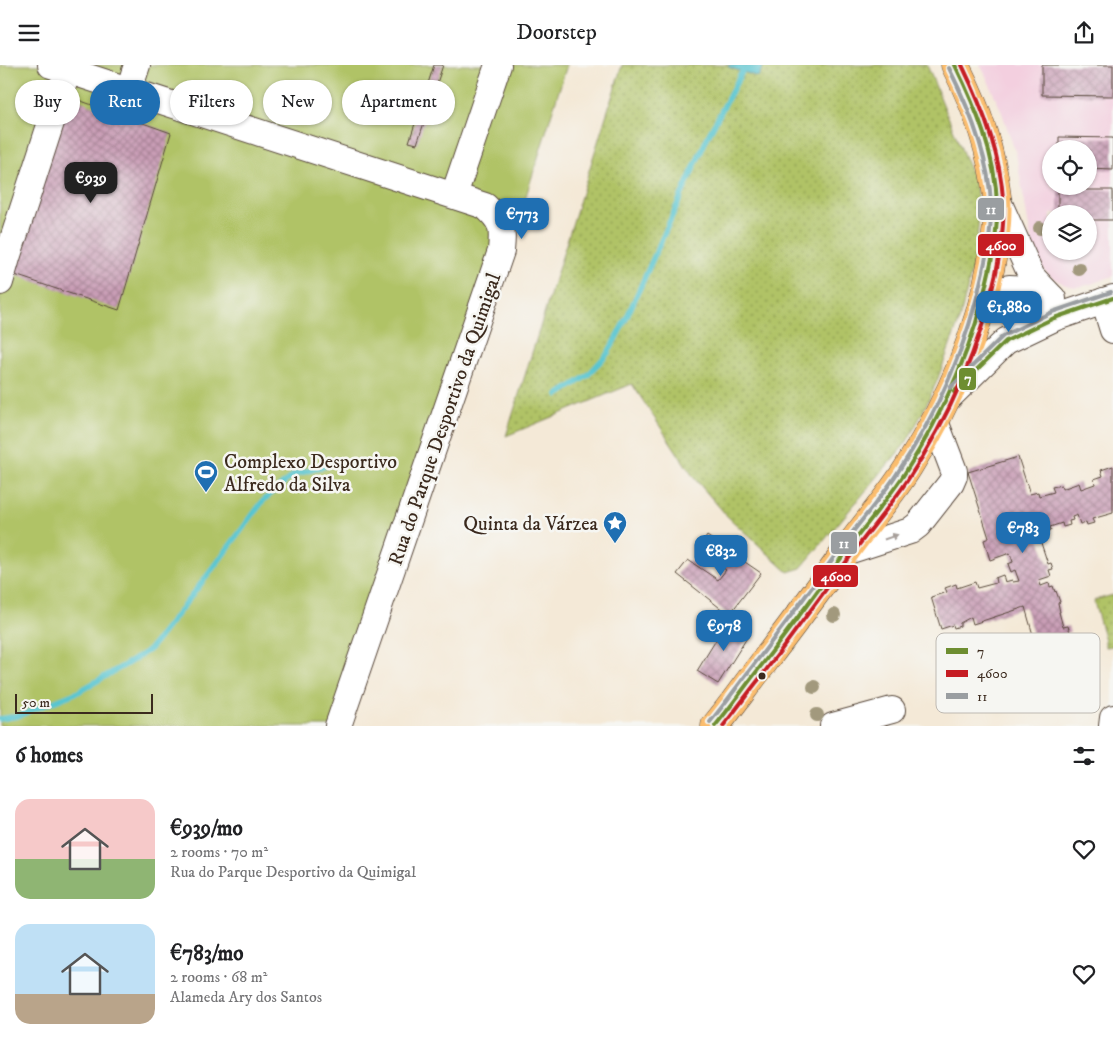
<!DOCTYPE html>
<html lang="en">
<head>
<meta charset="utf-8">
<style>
  :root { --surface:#fff; --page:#f6f6f6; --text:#202124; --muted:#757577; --accent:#1f6fb2 }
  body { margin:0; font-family:"IM FELL DW Pica",serif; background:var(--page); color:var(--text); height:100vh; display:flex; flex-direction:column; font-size:19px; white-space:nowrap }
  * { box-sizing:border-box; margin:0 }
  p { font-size:16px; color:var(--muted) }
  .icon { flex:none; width:28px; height:28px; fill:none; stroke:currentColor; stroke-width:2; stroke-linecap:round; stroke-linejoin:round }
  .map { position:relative; height:661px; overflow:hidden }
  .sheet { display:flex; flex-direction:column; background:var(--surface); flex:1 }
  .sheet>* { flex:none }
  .top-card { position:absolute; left:15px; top:15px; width:500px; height:45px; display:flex; gap:10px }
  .controls { position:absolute; left:1042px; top:75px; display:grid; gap:10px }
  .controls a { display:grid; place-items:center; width:55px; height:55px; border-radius:50%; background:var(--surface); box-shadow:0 1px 4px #0004; font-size:25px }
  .scale { position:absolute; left:15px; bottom:12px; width:138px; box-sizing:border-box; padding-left:5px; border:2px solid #3b2a1e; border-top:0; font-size:14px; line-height:18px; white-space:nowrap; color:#3b2a1e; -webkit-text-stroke:4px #f6f6f2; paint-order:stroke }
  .price { position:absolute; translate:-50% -42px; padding:0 11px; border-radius:10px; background:var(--accent); color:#fff; font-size:16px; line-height:32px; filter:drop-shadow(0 1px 2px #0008) }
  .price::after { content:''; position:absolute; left:50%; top:30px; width:15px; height:11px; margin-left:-8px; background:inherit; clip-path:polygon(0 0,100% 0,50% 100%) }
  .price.current { background:#222; color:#fff }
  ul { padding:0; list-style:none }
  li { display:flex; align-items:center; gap:15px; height:125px; padding:0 15px }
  li span { display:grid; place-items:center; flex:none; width:140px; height:100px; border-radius:15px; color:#555 }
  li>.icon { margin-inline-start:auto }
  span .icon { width:60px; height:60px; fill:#fffc; stroke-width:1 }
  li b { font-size:21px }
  h2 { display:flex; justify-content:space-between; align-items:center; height:60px; padding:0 15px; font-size:21px }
  .pill { padding:0 18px; border-radius:22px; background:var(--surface); box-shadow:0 1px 4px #0004; font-size:18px; line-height:45px }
  .pill.current { background:var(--accent); color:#fff }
  header { display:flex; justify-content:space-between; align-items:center; height:65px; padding:0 15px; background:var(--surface); font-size:22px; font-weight:600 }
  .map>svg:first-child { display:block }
</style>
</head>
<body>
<header><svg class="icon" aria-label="menu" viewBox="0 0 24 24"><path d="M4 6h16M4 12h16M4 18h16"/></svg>Doorstep<svg class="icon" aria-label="share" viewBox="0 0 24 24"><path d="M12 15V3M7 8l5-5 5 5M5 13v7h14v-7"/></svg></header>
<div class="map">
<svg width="1113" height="661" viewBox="0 0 1113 661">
  <defs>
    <pattern id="grass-dots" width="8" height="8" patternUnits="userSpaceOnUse" patternTransform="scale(1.25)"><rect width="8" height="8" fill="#b0c366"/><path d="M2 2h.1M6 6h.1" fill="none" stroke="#909f53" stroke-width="1.8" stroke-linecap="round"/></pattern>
    <pattern id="building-cross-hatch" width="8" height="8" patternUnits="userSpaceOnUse" patternTransform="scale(1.25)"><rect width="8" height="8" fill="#c99db6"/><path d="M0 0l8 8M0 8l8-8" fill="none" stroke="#a48093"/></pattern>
  </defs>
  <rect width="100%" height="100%" fill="#f6f6f2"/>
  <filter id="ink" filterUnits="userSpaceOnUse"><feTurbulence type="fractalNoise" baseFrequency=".02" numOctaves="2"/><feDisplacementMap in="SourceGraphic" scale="10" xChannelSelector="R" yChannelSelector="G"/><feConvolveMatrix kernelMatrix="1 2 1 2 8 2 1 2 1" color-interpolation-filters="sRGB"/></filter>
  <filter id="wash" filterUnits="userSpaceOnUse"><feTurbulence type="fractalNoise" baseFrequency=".0096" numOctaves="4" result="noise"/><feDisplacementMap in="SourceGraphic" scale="20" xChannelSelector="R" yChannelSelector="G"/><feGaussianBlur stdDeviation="1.12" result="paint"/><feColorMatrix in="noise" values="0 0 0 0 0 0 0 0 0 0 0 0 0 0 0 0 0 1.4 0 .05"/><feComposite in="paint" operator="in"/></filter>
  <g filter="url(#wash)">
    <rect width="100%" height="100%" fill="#f4e9d7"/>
    <path fill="#f3cfdf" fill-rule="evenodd" d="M 980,0 L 1113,0 L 1113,211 L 1088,220 L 1076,222 L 1066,220 L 1053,213 L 1041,202 L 1035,191 L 1031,174 L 1016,89 L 1002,48 L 986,11 ZM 1051,84 L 1089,84 L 1089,121 L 1051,121 ZM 1051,149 L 1089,149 L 1089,186 L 1051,186 Z"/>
    <g fill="url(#grass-dots)" stroke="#767642">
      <polygon points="622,0 927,0 976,120 979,152 976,185 968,221 959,256 937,316 923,347 906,378 801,503 788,507 727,451 694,413 632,319 506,371"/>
      <polygon points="1113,530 1113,581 1105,582 1105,575 1094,537 1095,535"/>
    </g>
    <polygon fill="#b0c366" stroke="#767642" points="0,0 567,0 506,195 334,661 0,661"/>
    <polygon fill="#57c4d0" stroke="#497777" points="729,0 764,0 758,12 728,2"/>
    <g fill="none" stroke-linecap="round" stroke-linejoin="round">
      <g stroke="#57c4d0" stroke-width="5.5">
        <polyline points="558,330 587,311 608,288 626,254 708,71 742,7"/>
        <polyline points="0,654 18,651 78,627 130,597 150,584 217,498 263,436 293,410 333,399"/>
      </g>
    </g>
    <g id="blocks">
      <g fill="url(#building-cross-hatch)">
        <polygon points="434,0 443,0 417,79 409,77"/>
        <polygon points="1042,0 1113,0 1113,31 1042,30"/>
        <polygon points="67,31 171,68 119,245 9,208"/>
        <polygon points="1059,72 1113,73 1113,105 1089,104 1089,84 1059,84"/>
        <polygon points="1058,121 1086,121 1086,125 1113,125 1113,155 1089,155 1089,149 1058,149"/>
        <polygon points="1018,392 1030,429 1038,427 1039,431 1054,427 1052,422 1061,420 1062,424 1079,418 1081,424 1095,419 1094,414 1103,411 1101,405 1113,401 1113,448 1092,454 1094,458 1087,460 1086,457 1080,459 1077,450 1072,452 1073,455 1069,456 1070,460 1063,462 1062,458 1050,462 1051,465 1046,467 1045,464 1037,466 1048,499 1051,498 1053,504 1049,505 1051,511 1039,515 1041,521 1049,518 1050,522 1053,521 1055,527 1056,526 1060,537 1058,538 1060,547 1059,547 1063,562 1068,561 1070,567 1066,568 1067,573 1059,576 1060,581 1064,580 1065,584 1069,583 1071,589 1067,591 1069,596 1039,606 1036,598 1030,600 1027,591 1034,589 1028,571 1033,570 1025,542 973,559 971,552 960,558 960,561 954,563 953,560 941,564 931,532 947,527 945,523 956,519 957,523 975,517 977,523 996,518 995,513 1003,510 1005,517 1012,515 1013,517 1019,516 1015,505 1011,507 1008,499 1013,497 1010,488 990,495 984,475 989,473 968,407"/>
        <polygon points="707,471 761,508 729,550 677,509 688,495 718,515 726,505 698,485"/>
        <polygon points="729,554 750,568 718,619 697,606"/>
      </g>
    </g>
  </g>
  <g filter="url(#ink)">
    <use href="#blocks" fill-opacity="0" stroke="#57473a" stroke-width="1"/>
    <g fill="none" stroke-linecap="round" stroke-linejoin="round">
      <g stroke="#57473a" stroke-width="28">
        <g id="minor">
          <path d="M 51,0 L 485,141 C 503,157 503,163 501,186 L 338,661"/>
          <polyline points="129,25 137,0"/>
          <polyline points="454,130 498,0"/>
          <polyline points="997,134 1032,212 1053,234"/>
          <polyline points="0,217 7,193 68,5"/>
          <polyline points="986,229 1009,223 1026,224 1052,233"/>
          <polyline points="986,229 1000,241 1017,250 1053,253"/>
          <polyline points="1104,236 1113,265"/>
          <polyline points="948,333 1006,276 1054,253 1113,233"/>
          <polyline points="845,487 910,466 918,460 951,418 954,411 954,406 935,356"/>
          <polyline points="833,661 892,645"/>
          <polyline points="1112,661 1113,653"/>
        </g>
      </g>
      <g stroke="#57473a" stroke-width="29">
        <path id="major" d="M 715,661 C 731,642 745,621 761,601 C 789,564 817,527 844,489 C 865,459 890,432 909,401 C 948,339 978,272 991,200 C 995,178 999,155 997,132 C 992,87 976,41 955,0"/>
      </g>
      <use href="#minor" stroke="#fff" stroke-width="26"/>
      <use href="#major" stroke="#fbbd6e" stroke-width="28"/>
      <g stroke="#f6f6f2" stroke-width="8">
        <g id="bus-1">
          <polyline points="954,327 1006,276 1054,253 1113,233"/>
          <path d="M 715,661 C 729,644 741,627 754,610 C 785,570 815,530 844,489 C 863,463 885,438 903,411 C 944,348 974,280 989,207 C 994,185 998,162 997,140 C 996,91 976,43 955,0"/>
        </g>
      </g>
      <g stroke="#f6f6f2" stroke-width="8">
        <path id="bus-2" d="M 723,661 C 736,645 747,629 760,613 C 792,571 823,528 855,485 C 872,462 891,440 907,416 C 949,353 980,282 996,208 C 1001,184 1005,158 1003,133 C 1000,87 982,41 962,0"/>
      </g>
      <g stroke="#f6f6f2" stroke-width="8">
        <g id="bus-3">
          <polyline points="950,323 1003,271 1052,247 1111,227"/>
          <path d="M 710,657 C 724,640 736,623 749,606 C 779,567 808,528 837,488 C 856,461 878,437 896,410 C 938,348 968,279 983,206 C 988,184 992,162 991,139 C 989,92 970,45 949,3"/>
        </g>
      </g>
      <use href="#bus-1" stroke="#6e8e31" stroke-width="4"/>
      <use href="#bus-2" stroke="#c61d23" stroke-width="4"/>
      <use href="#bus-3" stroke="#9a9ea1" stroke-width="4"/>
    </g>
    <g fill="#a2997d">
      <circle cx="1040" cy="163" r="7"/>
      <circle cx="1079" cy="204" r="7"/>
      <circle cx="834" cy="550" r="7"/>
      <circle cx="814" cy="622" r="7"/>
      <circle cx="817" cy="650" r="7"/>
    </g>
    <defs><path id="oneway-solid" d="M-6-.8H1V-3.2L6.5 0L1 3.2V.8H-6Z" transform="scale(1.25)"/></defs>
    <use fill="#a79f9a" href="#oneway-solid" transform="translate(891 472) rotate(-19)"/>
  </g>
  <defs>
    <g id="stadium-pin" transform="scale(1.25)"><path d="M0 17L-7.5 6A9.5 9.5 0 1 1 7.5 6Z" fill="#1f6fb2" stroke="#f6f6f2"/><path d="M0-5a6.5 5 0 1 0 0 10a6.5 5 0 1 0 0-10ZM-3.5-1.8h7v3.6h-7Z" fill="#fff"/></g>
    <g id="sight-pin" transform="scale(1.25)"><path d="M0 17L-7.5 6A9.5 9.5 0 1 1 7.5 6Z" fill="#1f6fb2" stroke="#f6f6f2"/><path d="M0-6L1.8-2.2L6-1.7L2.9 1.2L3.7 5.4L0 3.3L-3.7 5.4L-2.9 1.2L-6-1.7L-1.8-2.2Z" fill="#fff"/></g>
  </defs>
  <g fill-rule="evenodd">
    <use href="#stadium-pin" x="206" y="407"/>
    <use href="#sight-pin" x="615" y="458"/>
  </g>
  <circle fill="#3b2a1e" stroke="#f6f6f2" stroke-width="2" cx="762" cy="611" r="4.5"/>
  <g text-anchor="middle" stroke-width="5" stroke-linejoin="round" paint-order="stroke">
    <g font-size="20" fill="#3b2a1e" stroke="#f6f6f2">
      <text transform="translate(444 354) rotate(-71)" y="7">Rua do Parque Desportivo da Quimigal</text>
    </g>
    <g font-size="20" fill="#3b2a1e" stroke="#f6f6f2" text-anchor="start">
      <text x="224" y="403">Complexo Desportivo<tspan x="224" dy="23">Alfredo da Silva</tspan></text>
      <text x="598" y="465" text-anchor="end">Quinta da Várzea</text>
    </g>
  </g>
  <rect x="936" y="568" width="164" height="80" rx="8" fill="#f6f6f2" stroke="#beb9b2" stroke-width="1"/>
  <rect x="946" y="583" width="22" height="6" fill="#6e8e31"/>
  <rect x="946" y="605" width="22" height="7" fill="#c61d23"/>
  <rect x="946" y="628" width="22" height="6" fill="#9a9ea1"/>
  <g font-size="14" fill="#3b2a1e">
    <text x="977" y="591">7</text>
    <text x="977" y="613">4600</text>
    <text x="977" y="636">11</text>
  </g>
  <g stroke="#f6f6f2" stroke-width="2">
    <rect x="977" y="132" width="28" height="24" rx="5" fill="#9a9ea1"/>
    <rect x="977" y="168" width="48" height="24" rx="5" fill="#c61d23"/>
    <rect x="958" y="302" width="19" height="24" rx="5" fill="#6e8e31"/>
    <rect x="830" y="466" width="28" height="24" rx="5" fill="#9a9ea1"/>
    <rect x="812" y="499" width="47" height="24" rx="5" fill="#c61d23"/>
  </g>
  <g font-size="14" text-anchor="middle" font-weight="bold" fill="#fff">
    <text x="991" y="149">11</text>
    <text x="1001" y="185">4600</text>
    <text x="968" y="318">7</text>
    <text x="844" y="483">11</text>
    <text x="836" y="516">4600</text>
  </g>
</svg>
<div class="controls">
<a><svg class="icon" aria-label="locate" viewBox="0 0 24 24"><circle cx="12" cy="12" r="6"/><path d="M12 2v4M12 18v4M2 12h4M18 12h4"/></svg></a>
<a><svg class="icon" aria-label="layers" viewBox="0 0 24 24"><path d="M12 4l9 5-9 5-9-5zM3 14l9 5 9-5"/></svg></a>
</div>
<div class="scale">50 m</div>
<b class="price current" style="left:91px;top:139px">€939</b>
<b class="price" style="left:522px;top:175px">€773</b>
<b class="price" style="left:1009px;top:268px">€1,880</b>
<b class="price" style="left:1023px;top:489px">€783</b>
<b class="price" style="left:721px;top:512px">€832</b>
<b class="price" style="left:724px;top:587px">€978</b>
<div class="top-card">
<a class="pill">Buy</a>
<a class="pill current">Rent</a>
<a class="pill">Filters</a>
<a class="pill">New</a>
<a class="pill">Apartment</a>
</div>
</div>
<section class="sheet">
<h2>6 homes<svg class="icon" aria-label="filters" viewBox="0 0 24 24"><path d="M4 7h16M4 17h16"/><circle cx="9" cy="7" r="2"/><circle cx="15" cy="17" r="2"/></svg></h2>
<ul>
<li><span style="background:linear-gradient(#f6c9c9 60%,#8fb573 0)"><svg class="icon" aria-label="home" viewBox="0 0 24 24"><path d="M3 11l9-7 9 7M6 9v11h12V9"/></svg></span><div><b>€939/mo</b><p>2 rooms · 70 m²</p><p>Rua do Parque Desportivo da Quimigal</p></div><svg class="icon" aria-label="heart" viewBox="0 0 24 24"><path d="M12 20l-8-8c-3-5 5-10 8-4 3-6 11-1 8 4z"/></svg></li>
<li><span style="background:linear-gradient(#bfe0f5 70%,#b9a48a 0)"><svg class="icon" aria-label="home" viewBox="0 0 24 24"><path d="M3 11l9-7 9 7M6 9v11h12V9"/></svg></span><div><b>€783/mo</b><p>2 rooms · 68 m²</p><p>Alameda Ary dos Santos</p></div><svg class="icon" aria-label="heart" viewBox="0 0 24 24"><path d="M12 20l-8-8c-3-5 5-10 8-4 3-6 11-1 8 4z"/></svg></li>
</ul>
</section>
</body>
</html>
